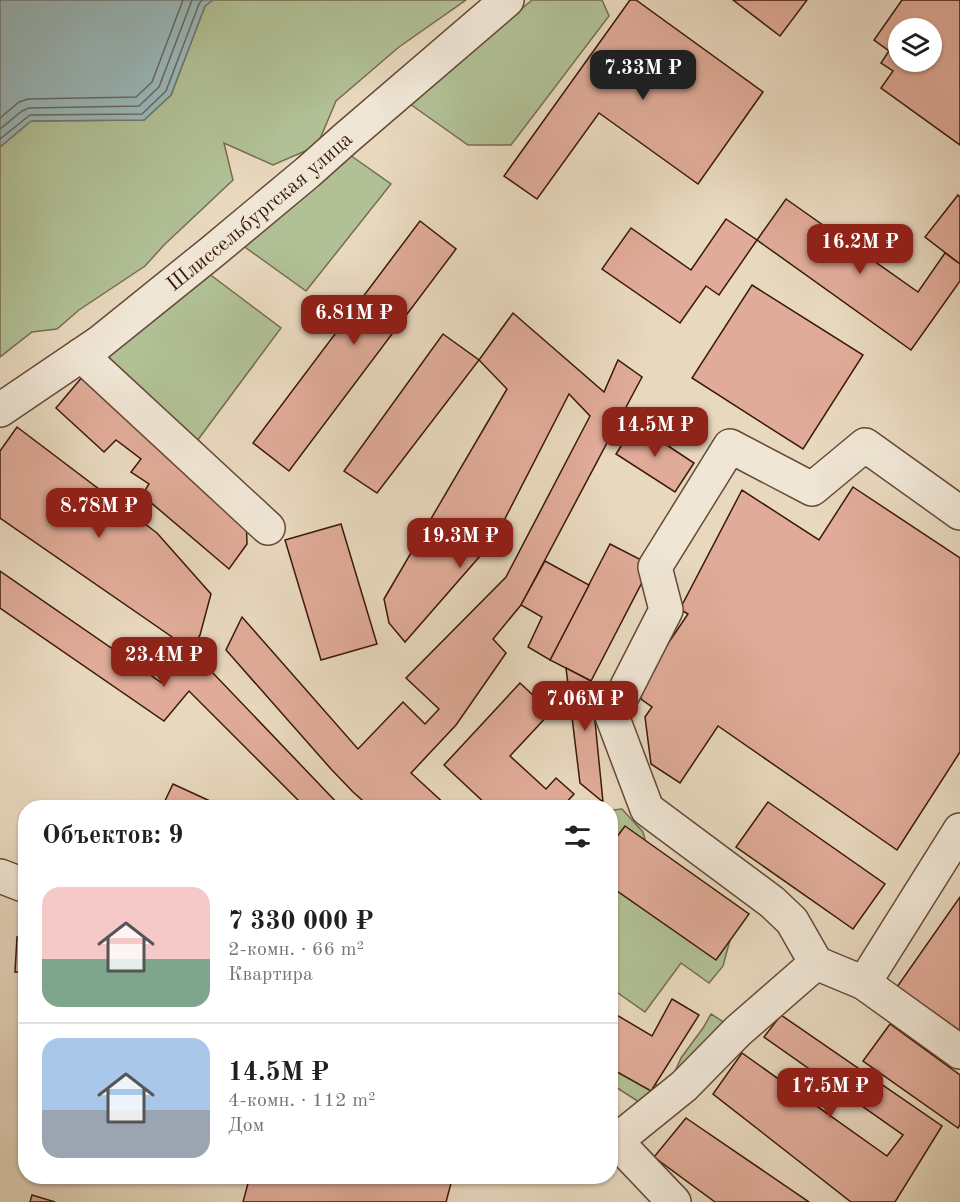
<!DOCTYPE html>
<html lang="ru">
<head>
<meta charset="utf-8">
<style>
  :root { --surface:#fff; --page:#f6f6f6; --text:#202124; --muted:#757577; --line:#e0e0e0; --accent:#8f2418 }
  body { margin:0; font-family:"Old Standard TT",serif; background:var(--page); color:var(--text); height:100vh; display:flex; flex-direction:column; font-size:22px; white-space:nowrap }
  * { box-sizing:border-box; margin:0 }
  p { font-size:20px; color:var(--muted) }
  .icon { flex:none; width:33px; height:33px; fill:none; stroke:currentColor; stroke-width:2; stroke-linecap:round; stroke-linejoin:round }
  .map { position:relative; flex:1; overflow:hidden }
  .drawer { position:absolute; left:18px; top:800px; width:600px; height:384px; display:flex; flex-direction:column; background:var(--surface); border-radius:24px; box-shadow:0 2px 4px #0004 }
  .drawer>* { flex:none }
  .fabs { position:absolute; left:888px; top:18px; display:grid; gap:12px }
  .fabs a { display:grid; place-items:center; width:54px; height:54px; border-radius:50%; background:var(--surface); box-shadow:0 2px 4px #0004; font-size:30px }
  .price { position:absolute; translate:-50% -51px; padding:0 14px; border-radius:12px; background:var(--accent); color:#fff; font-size:20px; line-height:39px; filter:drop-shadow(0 2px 3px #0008) }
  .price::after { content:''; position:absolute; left:50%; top:36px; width:18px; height:14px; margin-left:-9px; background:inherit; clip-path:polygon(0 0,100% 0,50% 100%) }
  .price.active { background:#222; color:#fff }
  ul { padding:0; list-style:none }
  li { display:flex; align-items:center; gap:18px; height:150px; padding:0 24px }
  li+li { border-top:2px solid var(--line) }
  li span { display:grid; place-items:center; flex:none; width:168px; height:120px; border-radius:18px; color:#555 }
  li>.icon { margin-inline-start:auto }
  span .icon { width:72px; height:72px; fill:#fffc; stroke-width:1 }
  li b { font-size:26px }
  h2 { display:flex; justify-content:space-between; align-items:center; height:72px; padding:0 24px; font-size:26px }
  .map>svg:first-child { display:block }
</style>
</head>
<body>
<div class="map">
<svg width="960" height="1202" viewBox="0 0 960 1202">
  <rect width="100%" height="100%" fill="#e8d8be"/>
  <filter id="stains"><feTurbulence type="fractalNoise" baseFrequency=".00333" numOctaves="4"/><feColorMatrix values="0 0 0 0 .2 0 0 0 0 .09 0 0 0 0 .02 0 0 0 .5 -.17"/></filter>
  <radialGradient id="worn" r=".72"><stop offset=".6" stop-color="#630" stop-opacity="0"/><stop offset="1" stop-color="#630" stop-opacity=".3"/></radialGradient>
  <g fill="#b1c095" stroke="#766c4e" stroke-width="1.5">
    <polygon points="213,0 466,0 399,47 336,101 317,146 273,165 224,143 233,180 164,245 145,266 79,310 57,329 32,332 0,357 0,147 31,121 144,120 171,95 205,6"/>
    <polygon points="532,0 602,0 609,16 511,145 468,145 410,104"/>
    <polygon points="350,155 391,184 306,291 242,245"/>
    <polygon points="208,273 281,328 194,445 103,358"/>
    <polygon points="610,808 613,810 622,809 643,832 645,839 627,865 730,940 723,966 709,983 681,963 645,1012 611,988"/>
    <polygon points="711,1014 738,1031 653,1111 611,1084 610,1057 660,1087 668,1087 681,1058 703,1028"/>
  </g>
  <polygon fill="#99b8ba" stroke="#737873" stroke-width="1.5" points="0,0 213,0 205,6 171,95 144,120 31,121 0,147"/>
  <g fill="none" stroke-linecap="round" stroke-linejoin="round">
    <g stroke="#6a6861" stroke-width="1.5">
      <polyline points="0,118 19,102 28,99 136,97 152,82 183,0"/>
      <polyline points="0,129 22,111 29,108 139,106 159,87 192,0"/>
      <polyline points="0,139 30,115 142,114 166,91 199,4 202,0"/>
    </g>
  </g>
  <g fill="#e0ab98" stroke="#3b1908" stroke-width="1.5" fill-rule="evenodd">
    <polygon points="630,0 636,0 763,92 698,184 599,113 537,199 504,176"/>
    <polygon points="733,0 807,0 780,36"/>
    <path d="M 902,0 L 960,0 L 960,145 L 881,88 L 893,71 L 881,63 L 889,51 L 874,40 ZM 898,28 L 932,28 L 932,62 L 898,62 Z"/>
    <polygon points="958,195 960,197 960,264 925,237"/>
    <polygon points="786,199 918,292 945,253 960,264 960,281 911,350 757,240"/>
    <polygon points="726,219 757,240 719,295 706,286 680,323 602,269 631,228 691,270"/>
    <polygon points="420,221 456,249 289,471 253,443"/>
    <polygon points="752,285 863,355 803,449 692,378"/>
    <polygon points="513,313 604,392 618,360 642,377 521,605 493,639 506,653 456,725 411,773 448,807 370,807 353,792 331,769 226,650 242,617 358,749 403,702 425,724 439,709 406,678 506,577 590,416 569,394 494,540 405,642 389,623 384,599 507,389 479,360"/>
    <polygon points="443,334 479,360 377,493 344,471"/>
    <polygon points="83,376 246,515 247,544 229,569 142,495 149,484 131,472 141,459 116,440 104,452 56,408"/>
    <polygon points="635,424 694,463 675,492 616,454"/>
    <polygon points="17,427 157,533 211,594 200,635 191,650 0,518 0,451"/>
    <polygon points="853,487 960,558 960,752 897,850 718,726 680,783 651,764 645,717 652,707 641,699 640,685 688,614 680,609 742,490 819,540"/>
    <polygon points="341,524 377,644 321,660 285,540"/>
    <polygon points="610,544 651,565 591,681 550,660"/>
    <polygon points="545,561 589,585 550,660 528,647 542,617 521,605"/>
    <polygon points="0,571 162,683 191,650 341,807 305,807 189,691 164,721 0,608"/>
    <polygon points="566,668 591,681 603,802 580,783"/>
    <polygon points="520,683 551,712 510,756 546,789 556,778 574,794 562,807 489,807 444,765"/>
    <polygon points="173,784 223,807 162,807"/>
    <polygon points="768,802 885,884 853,929 736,847"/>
    <polygon points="625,826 749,914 716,960 610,886 610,846"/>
    <polygon points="960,897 960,1031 897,987"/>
    <polygon points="17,937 26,937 26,972 15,972"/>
    <polygon points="672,999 699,1015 651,1091 610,1068 610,1011 652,1036"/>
    <polygon points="781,1015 942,1126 895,1202 851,1202 713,1094 742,1053 887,1156 903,1135 764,1037"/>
    <polygon points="890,1024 960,1075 960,1125 958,1128 863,1061"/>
    <polygon points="686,1118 809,1202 715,1202 654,1157"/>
    <polygon points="250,1176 453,1176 446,1202 243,1202"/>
    <polygon points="32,1195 55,1202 30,1202"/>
  </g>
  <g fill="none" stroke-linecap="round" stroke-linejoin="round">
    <g stroke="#664936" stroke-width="36">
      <g id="minor">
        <polyline points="81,355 268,528"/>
        <path id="s1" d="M 0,410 L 99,343 L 212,252 L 308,172 L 345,139 L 507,0"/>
        <polyline points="960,513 865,445 812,489 730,446 655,567 666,610 612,716 647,809 772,902 792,921 816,963 864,983 960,830"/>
        <polyline points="0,876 26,886"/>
        <polyline points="864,983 960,1052"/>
        <polyline points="610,1137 616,1141 674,1202"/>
        <polyline points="616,1141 684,1086 738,1031 816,963"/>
      </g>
    </g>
    <use href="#minor" stroke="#f0e6d5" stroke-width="33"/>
  </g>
  <g text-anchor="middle" stroke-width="4.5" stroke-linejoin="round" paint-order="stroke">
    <g font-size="21" fill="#3b1908" stroke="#f0e6d5">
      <text dy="7" stroke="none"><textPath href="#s1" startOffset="327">Шлиссельбургская улица</textPath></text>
    </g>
  </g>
  <rect width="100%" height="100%" filter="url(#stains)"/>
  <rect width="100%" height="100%" fill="url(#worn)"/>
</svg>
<div class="fabs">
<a><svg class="icon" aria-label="layers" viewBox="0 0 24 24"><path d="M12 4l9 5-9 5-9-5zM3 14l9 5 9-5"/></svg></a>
</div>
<b class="price active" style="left:643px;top:101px">7.33M ₽</b>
<b class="price" style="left:860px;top:275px">16.2M ₽</b>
<b class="price" style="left:354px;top:346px">6.81M ₽</b>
<b class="price" style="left:655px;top:458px">14.5M ₽</b>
<b class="price" style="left:99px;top:539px">8.78M ₽</b>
<b class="price" style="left:460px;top:569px">19.3M ₽</b>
<b class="price" style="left:164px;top:688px">23.4M ₽</b>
<b class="price" style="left:585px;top:732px">7.06M ₽</b>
<b class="price" style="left:830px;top:1119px">17.5M ₽</b>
<section class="drawer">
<h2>Объектов: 9<svg class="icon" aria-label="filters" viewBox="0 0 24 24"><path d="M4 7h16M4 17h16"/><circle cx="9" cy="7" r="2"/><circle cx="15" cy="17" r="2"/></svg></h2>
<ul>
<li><span style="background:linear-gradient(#f6c9c9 60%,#7fa58c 0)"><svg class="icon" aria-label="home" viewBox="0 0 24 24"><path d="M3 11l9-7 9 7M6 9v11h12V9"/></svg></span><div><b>7 330 000 ₽</b><p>2-комн. · 66 m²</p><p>Квартира</p></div></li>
<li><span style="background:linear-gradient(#a9c7e8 60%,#9aa5b1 0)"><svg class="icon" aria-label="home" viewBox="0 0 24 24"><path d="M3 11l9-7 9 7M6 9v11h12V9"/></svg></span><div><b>14.5M ₽</b><p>4-комн. · 112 m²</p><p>Дом</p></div></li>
</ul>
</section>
</div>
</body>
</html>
